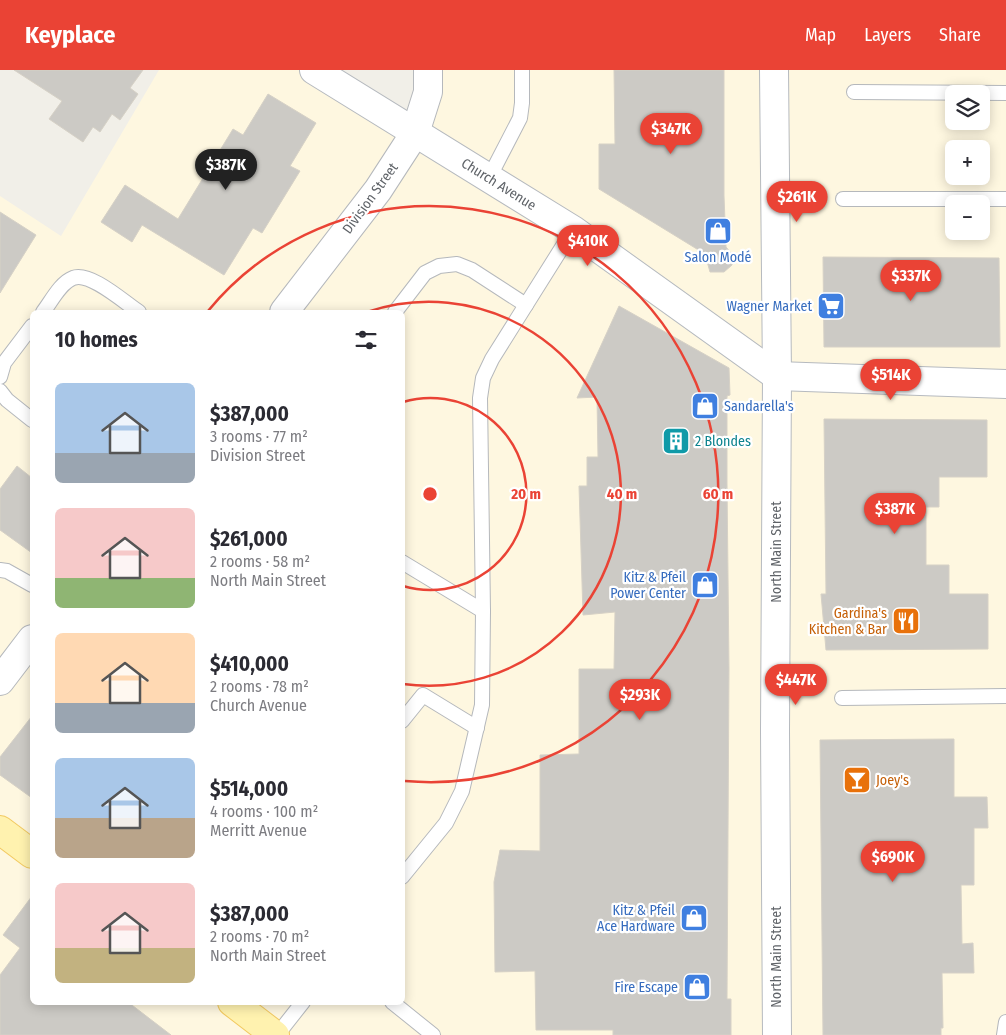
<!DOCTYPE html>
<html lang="en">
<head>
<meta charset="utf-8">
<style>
  :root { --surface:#fff; --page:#f2f2f3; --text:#2b2b33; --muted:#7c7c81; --accent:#ea4335 }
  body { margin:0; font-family:"Fira Sans Condensed",sans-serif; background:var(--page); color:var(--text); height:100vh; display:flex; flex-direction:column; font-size:19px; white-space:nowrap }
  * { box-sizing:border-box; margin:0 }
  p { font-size:16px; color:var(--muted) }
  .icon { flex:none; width:28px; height:28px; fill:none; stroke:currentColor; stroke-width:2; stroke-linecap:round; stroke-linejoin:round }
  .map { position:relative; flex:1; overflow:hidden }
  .sheet { position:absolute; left:30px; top:240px; width:375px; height:695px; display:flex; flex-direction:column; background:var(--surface); border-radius:8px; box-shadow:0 2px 12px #0003 }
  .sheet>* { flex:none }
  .fabs { position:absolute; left:945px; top:15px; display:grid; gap:10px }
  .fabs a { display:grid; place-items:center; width:45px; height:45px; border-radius:8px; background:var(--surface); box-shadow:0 2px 12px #0003; font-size:25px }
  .price { position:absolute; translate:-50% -42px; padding:0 11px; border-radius:18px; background:var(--accent); color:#fff; font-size:16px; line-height:32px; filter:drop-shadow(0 1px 2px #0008) }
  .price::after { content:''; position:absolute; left:50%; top:30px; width:15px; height:11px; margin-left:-8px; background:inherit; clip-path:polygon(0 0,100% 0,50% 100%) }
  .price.on { background:#222; color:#fff }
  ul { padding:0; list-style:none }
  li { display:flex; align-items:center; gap:15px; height:125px; padding:0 25px }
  li span { display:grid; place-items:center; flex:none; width:140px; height:100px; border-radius:8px; color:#555 }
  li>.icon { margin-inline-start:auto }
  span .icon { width:60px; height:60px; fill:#fffc; stroke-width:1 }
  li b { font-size:21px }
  h2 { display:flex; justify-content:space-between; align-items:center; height:60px; padding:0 25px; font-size:21px }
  header { display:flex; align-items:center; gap:30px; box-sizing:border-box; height:70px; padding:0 25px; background:var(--accent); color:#fff }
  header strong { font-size:24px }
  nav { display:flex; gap:28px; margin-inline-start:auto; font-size:18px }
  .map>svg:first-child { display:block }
</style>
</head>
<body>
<header>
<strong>Keyplace</strong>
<nav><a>Map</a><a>Layers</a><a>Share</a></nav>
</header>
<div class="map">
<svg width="1006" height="965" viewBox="0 0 1006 965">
  <rect width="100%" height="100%" fill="#f1efe8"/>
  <path fill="#fef7e0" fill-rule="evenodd" d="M 159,0 L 314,0 L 415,62 L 428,0 L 1006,0 L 1006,965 L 0,965 L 0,126 L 61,166 ZM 954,24 L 981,24 L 981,51 L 954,51 ZM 954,79 L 981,79 L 981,106 L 954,106 ZM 954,134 L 981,134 L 981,161 L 954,161 ZM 32,242 L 402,242 L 402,932 L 32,932 Z"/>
  <g fill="#cccac5" stroke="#d6d1c6">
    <polygon points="14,0 143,0 130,18 138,24 120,50 112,44 100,62 93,57 83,72 49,49 62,31"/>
    <polygon points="614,0 724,0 724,126 726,177 732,184 732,195 724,202 710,202 705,184 599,119 599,74 615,74"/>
    <polygon points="268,24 316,53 290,96 300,101 262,163 253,158 224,205 142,155 132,172 101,152 125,115 178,149 233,59 243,65"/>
    <polygon points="0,142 36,165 0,223"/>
    <polygon points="823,187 999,188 1000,277 824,277"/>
    <polygon points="619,236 729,298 730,325 727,326 727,413 729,599 727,929 731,929 731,965 613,965 613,960 536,960 535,901 495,902 494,812 500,780 540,781 540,685 579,684 579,599 614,599 615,542 583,545 579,416 587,416 587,387 598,387 597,327 577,328"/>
    <polygon points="824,349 987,350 987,407 939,407 939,437 926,437 926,495 949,495 949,524 988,524 988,579 826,580 821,524 826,524"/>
    <polygon points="17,396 32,408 32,483 0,460 0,419"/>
    <polygon points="32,646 32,728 0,705 0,687"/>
    <polygon points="954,669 954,727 987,727 988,758 974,758 974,815 961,815 962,874 973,873 974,903 942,903 943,958 941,958 941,965 823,965 820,670"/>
    <polygon points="32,826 32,932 128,932 171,965 0,965 0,905 20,878 3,865"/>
  </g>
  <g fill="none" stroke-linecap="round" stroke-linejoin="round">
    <g stroke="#b5b8bc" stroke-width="16">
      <g id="lane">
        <polyline points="854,22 1006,23"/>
        <polyline points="489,108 520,48 522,33 522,0"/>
        <polyline points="843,129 1006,129"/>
        <path d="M 43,242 C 51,232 60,213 73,208 C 90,201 125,233 139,242"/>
        <polyline points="395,242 425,203 439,196 457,194 472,200 526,235"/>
        <polyline points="0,307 4,293 32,256"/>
        <polyline points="0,321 7,330 32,350"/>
        <polyline points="402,492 483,541"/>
        <polyline points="0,500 7,501 32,515"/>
        <polyline points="842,628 1006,626"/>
        <polyline points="402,651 423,625 477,658"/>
        <polyline points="402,807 446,753 462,721 482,635 483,541 480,328 483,308 492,289 573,160"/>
        <polyline points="392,932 433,965"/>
        <polyline points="277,965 303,932"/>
        <polyline points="1004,965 1006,952"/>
      </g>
    </g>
    <g stroke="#b5b8bc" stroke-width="30">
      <g id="street">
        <polyline points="284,242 378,120 415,63 428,22 428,0"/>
        <polyline points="0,611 32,569"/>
      </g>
    </g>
    <g stroke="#b6babf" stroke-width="30">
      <g id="secondary">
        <polyline points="314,0 573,160 777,306"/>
        <polyline points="774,0 777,306 775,661 777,965"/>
        <polyline points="777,306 1006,314"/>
      </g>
    </g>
    <g stroke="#f2c960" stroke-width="30">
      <g id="primary">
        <polyline points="0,760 32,784"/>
        <polyline points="232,932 275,965"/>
      </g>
    </g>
    <use href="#lane" stroke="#fff" stroke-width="14"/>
    <use href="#street" stroke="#fff" stroke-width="28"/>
    <use href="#secondary" stroke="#fff" stroke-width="28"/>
    <use href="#primary" stroke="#fff2af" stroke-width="28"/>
  </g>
  <g fill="none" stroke="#ea4335" stroke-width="2.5">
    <path d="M403 332A96 96 0 1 1 403 516"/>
    <path d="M367 242A192 192 0 1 1 403 614"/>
    <path d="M208 241A288 288 0 1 1 405 711"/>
  </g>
  <defs>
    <g id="shop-square" transform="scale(1.4375)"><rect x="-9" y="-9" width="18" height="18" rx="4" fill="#3f7fe0" stroke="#fff"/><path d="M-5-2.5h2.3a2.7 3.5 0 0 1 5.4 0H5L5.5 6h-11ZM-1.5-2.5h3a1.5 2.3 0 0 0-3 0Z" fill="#fff"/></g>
    <g id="supermarket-square" transform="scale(1.4375)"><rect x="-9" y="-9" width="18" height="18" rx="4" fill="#3f7fe0" stroke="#fff"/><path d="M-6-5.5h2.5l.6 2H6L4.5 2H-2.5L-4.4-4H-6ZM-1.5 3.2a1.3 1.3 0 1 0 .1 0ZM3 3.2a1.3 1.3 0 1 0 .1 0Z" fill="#fff"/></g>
    <g id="building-square" transform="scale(1.4375)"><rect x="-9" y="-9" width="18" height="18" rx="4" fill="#0f9aa8" stroke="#fff"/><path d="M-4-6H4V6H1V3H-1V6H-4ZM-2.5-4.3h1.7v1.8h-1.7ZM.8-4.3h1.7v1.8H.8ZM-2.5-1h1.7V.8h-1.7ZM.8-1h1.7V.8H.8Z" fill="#fff"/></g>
    <g id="restaurant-square" transform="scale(1.4375)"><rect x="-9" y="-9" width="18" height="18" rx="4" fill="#e8710a" stroke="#fff"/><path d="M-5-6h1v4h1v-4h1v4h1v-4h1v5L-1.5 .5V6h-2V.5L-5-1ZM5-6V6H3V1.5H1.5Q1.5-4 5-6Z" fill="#fff"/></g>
    <g id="bar-square" transform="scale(1.4375)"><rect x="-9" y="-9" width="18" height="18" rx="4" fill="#e8710a" stroke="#fff"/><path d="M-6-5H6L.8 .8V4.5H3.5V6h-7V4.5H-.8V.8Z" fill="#fff"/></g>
  </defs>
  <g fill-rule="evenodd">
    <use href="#shop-square" x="718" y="161"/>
    <use href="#supermarket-square" x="831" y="236"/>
    <use href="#shop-square" x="705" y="336"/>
    <use href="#building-square" x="676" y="371"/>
    <use href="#shop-square" x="705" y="515"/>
    <use href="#restaurant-square" x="906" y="551"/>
    <use href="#bar-square" x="857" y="710"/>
    <use href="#shop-square" x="694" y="848"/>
    <use href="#shop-square" x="697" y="917"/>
  </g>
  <g text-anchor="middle" stroke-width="4.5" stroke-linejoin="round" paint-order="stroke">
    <g font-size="14" fill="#5f6368" stroke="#fff">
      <text transform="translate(499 114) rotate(32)" y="5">Church Avenue</text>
      <text transform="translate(370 128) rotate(-54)" y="5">Division Street</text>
      <text transform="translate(776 482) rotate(-90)" y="5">North Main Street</text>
      <text transform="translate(776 887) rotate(-90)" y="5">North Main Street</text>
    </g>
    <g font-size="14" fill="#366cbe" stroke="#fff" text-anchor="end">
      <text x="718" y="192" text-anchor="middle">Salon Modé</text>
      <text x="812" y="241">Wagner Market</text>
      <text x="724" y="341" text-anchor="start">Sandarella's</text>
      <text x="686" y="512">Kitz &amp; Pfeil<tspan x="686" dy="16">Power Center</tspan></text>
      <text x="675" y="845">Kitz &amp; Pfeil<tspan x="675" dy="16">Ace Hardware</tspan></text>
      <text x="678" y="922">Fire Escape</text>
    </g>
    <g font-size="14" fill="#0d838f" stroke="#fff" text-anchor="start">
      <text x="695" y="376">2 Blondes</text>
    </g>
    <g font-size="14" fill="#c56008" stroke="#fff" text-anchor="end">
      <text x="887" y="548">Gardina's<tspan x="887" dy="16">Kitchen &amp; Bar</tspan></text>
      <text x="876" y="715" text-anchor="start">Joey's</text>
    </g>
  </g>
  <circle cx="430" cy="424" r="8" fill="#ea4335" stroke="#fff" stroke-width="2.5"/>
  <g font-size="15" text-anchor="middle" font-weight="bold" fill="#ea4335" stroke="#fff" stroke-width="4.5" stroke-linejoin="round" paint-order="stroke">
    <text x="526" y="429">20 m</text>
    <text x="622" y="429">40 m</text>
    <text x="718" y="429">60 m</text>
  </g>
</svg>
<div class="fabs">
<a><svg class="icon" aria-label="layers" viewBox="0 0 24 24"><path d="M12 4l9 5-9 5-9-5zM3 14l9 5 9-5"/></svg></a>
<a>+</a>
<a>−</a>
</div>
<b class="price" style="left:671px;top:85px">$347K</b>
<b class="price on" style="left:226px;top:121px">$387K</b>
<b class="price" style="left:797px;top:153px">$261K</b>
<b class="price" style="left:588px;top:197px">$410K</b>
<b class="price" style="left:911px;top:232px">$337K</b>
<b class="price" style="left:891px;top:331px">$514K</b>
<b class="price" style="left:895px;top:465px">$387K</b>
<b class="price" style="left:796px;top:636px">$447K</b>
<b class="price" style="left:640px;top:651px">$293K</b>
<b class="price" style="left:893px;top:813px">$690K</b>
<section class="sheet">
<h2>10 homes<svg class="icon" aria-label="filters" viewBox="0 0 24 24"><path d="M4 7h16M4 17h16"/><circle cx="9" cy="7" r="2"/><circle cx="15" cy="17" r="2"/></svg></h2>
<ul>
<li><span style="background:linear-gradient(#a9c7e8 70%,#9aa5b1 0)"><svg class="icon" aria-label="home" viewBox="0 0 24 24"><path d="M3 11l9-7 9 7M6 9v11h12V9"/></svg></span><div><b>$387,000</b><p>3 rooms · 77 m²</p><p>Division Street</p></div></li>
<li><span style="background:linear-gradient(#f6c9c9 70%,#8fb573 0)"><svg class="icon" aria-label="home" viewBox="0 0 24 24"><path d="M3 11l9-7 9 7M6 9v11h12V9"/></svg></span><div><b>$261,000</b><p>2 rooms · 58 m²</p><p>North Main Street</p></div></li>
<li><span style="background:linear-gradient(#ffd9b3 70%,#9aa5b1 0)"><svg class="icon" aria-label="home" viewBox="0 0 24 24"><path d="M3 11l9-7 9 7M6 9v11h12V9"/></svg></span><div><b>$410,000</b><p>2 rooms · 78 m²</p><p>Church Avenue</p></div></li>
<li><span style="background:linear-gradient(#a9c7e8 60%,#b9a48a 0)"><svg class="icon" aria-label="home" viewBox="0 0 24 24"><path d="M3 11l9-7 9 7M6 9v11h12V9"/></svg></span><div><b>$514,000</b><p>4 rooms · 100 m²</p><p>Merritt Avenue</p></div></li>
<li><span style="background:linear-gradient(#f6c9c9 65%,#c2b280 0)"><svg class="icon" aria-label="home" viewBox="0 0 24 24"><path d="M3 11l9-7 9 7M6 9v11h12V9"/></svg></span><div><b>$387,000</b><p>2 rooms · 70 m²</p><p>North Main Street</p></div></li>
</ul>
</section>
</div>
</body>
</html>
